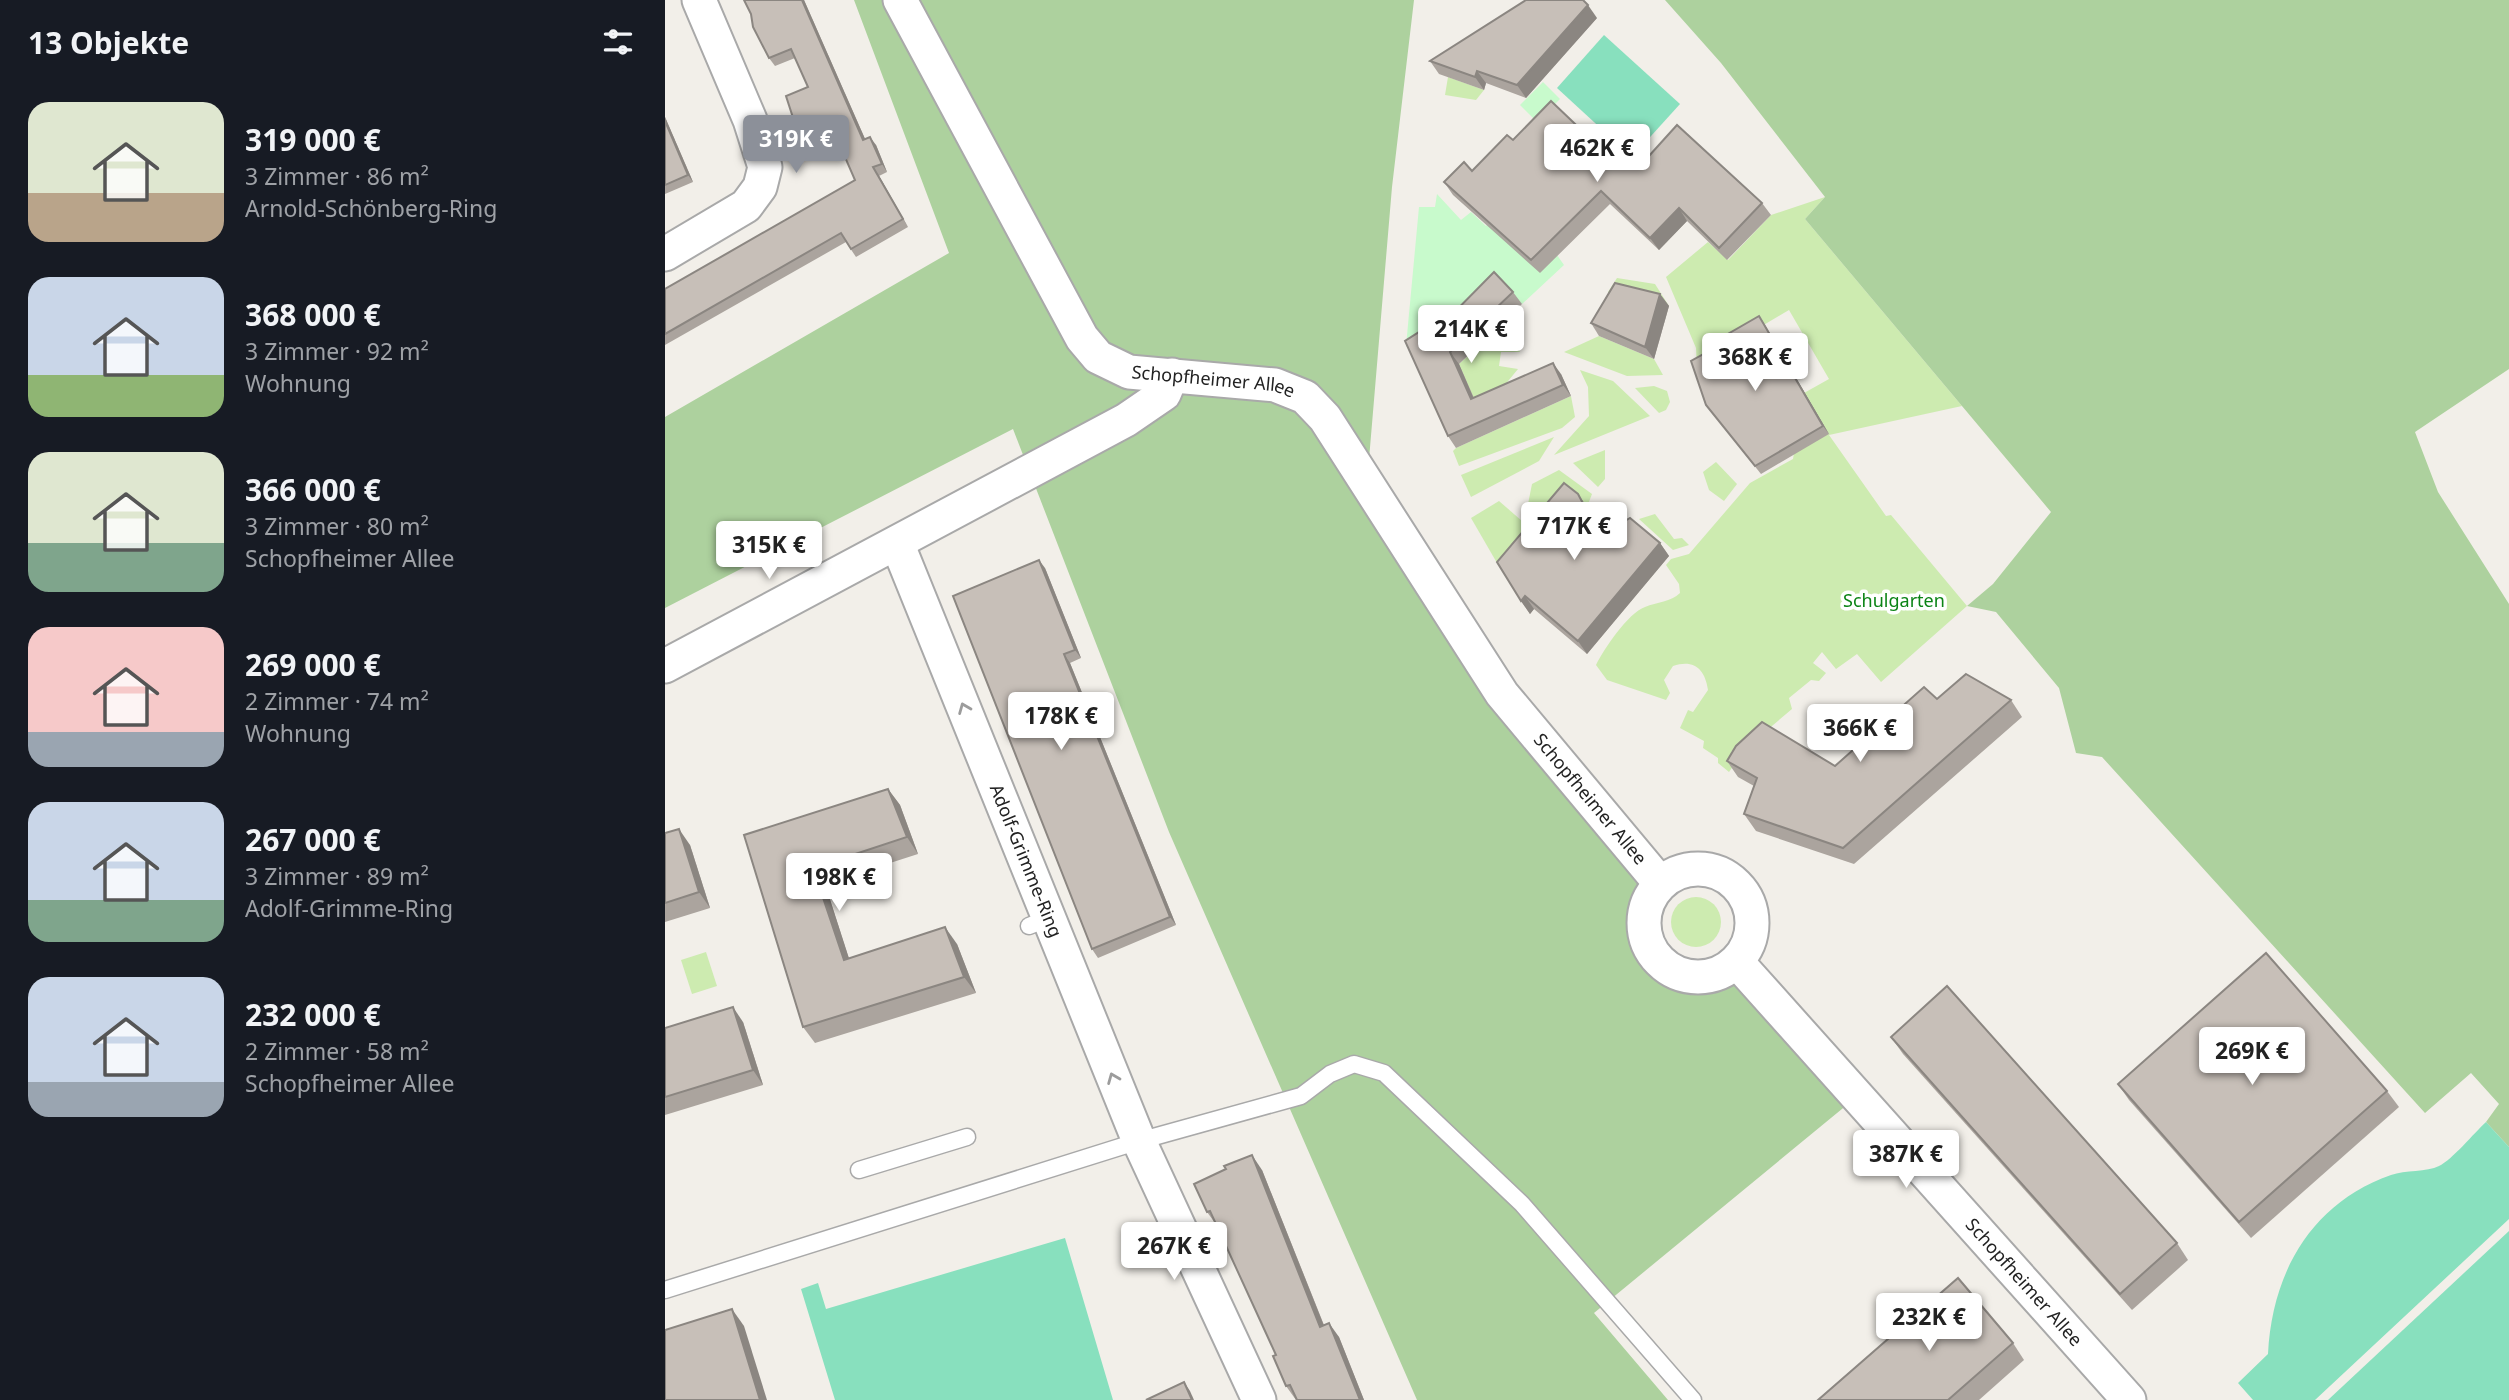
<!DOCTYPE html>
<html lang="de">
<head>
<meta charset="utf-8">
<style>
  :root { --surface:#171b24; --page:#242831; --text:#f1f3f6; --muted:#9ea1a6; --accent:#8c9099 }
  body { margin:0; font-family:"Noto Sans",sans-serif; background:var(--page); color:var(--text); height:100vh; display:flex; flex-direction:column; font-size:26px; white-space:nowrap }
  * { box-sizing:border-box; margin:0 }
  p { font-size:23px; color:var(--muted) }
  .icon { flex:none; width:38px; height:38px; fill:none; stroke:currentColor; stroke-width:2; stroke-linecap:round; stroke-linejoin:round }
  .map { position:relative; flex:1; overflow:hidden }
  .sheet { display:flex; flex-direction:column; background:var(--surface); width:665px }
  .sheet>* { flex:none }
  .price { position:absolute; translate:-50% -60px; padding:0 16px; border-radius:7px; background:#fff; color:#222; font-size:23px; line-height:46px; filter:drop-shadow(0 2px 4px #0008) }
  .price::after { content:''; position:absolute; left:50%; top:42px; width:21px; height:16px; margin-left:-10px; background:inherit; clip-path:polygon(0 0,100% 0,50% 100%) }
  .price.selected { background:var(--accent); color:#fff }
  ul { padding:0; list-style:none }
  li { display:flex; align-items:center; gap:21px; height:175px; padding:0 28px }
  li span { display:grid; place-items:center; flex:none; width:196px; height:140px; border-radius:21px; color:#555 }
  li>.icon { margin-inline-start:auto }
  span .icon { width:84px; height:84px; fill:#fffc; stroke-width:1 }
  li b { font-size:30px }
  h2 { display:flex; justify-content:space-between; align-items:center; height:84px; padding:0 28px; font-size:30px }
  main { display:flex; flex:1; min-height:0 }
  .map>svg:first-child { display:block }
</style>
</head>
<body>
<main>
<section class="sheet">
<h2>13 Objekte<svg class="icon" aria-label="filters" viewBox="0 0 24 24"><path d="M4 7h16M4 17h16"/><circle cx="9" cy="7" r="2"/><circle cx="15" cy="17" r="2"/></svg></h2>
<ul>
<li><span style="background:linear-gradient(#dfe7d0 65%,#b9a48a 0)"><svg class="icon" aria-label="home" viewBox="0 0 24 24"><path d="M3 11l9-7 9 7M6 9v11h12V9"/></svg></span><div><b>319 000 €</b><p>3 Zimmer · 86 m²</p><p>Arnold-Schönberg-Ring</p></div></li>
<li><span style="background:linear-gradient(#c9d6e8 70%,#8fb573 0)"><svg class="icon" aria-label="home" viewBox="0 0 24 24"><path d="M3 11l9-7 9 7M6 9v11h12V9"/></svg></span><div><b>368 000 €</b><p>3 Zimmer · 92 m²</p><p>Wohnung</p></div></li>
<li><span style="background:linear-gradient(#dfe7d0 65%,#7fa58c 0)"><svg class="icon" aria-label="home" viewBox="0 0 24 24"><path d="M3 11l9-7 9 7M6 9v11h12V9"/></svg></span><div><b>366 000 €</b><p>3 Zimmer · 80 m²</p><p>Schopfheimer Allee</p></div></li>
<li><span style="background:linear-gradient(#f6c9c9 75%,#9aa5b1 0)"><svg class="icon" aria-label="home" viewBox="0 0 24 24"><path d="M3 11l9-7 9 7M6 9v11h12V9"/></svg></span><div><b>269 000 €</b><p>2 Zimmer · 74 m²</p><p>Wohnung</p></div></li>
<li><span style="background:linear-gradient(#c9d6e8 70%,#7fa58c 0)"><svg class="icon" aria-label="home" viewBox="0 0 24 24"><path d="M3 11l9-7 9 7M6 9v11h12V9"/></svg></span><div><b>267 000 €</b><p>3 Zimmer · 89 m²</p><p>Adolf-Grimme-Ring</p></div></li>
<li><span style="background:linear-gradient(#c9d6e8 75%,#9aa5b1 0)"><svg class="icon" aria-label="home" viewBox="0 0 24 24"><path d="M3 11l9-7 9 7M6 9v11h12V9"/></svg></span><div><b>232 000 €</b><p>2 Zimmer · 58 m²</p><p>Schopfheimer Allee</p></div></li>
</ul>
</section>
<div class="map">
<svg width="1844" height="1400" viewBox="0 0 1844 1400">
  <rect width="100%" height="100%" fill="#f2efe9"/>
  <g fill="#cdebb0">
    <polygon points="783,77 819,90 811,100 780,95"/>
    <path d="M 1160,197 L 1140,219 L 1297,406 L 1164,435 L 1221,516 L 1226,515 L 1302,606 L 1216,682 L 1192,654 L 1171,669 L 1157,652 L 1148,663 L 1161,673 L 1154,681 L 1146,680 L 1124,698 L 1127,709 L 1101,731 L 1092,727 L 1066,752 L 1071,762 L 1064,772 L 1053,763 L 1053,758 L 1038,748 L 1039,741 L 1015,728 L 1023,710 L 1028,712 L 1043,690 C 1040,669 1029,659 1008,666 L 999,680 L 1005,693 L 1001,700 L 942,680 L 931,665 C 939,649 963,613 980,607 C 992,602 1006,602 1015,593 L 1014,584 L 1001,565 L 1006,559 L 1024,554 L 1085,483 L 1128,459 L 1139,393 L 1164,379 L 1124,310 L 1055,351 L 1032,369 L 1031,348 L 1001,277 L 1043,242 L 1063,260 L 1106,215 Z"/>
    <polygon points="952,278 990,284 1004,306 959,296 949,310 943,292"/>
    <path d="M 835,334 L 850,338 L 855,352 L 836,352 L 834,366 L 853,369 L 839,386 L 809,399 L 794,364 C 807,351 821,345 835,334 Z"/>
    <polygon points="934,336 989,359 998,375 962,376 899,352"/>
    <polygon points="915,370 948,381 985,416 889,455 924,416 923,387"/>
    <polygon points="989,386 1002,391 1005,402 1001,410 994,413 970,388"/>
    <polygon points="906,396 910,417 897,428 794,466 788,451 791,448"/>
    <polygon points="889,437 874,461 806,497 796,475"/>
    <polygon points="940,450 940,479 933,487 908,463"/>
    <polygon points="1051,462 1072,484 1059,501 1044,490 1038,472"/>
    <polygon points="894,470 927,494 922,507 885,523 863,504 867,484"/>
    <polygon points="834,501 864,527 832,563 806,518"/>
    <polygon points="990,514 1009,539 1017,538 1024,545 1008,550 974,519"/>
    <circle cx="1031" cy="922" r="25"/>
    <polygon points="41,952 52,986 27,994 16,960"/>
  </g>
  <g fill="#add19e">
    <path d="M 189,0 L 749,0 L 727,187 L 702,483 L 995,883 C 951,942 1012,1004 1072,962 L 1183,1104 L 929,1313 L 1003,1400 L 752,1400 L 504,832 L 348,429 L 0,608 L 0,417 L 284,253 Z"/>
    <polygon points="1000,0 1844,0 1844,369 1750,432 1773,492 1844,604 1844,1147 1821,1122 1834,1104 1806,1073 1760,1113 1437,757 1411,753 1394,688 1331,612 1302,606 1328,584 1386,512 1140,219 1160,197 1056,63"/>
  </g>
  <g fill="#c8facc">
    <polygon points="878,82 895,99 872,122 855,105"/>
    <polygon points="772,194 796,220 806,212 821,226 823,224 892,255 899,265 857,304 838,285 748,353 741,346 754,207 770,207"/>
  </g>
  <g fill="#88e0be">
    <polygon points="939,35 1015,104 967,157 892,88"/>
    <path d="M 1821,1122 L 1844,1147 L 1844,1219 L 1650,1400 L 1588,1400 L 1573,1383 L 1603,1354 C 1607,1273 1646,1203 1726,1175 C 1740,1170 1762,1172 1774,1166 C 1787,1160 1809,1133 1821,1122 Z"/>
    <polygon points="1844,1231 1844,1400 1663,1400"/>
    <polygon points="400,1238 448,1400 170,1400 136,1289 153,1283 161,1309"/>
  </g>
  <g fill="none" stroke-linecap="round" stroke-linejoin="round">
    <g stroke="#a9a9a9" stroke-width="19">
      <g id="service">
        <polyline points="364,926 384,918"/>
        <polyline points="194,1170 302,1137"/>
        <polyline points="0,1290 474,1141 636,1096 665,1074 689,1064 719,1073 857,1204 1028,1400"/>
      </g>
    </g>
    <g stroke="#a9a9a9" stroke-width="37">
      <g id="minor">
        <path id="s1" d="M 235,0 L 417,338 L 433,357 L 464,372 L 610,385 L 640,397 L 660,418 L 837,694 L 995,883"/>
        <polyline points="0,254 81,206 95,187 100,167 85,120 34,0"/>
        <path id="s2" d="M 232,543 L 474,1141 L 594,1400"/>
        <polyline points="0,666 461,420 499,394 507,375"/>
        <circle cx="1033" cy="923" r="54"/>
        <path id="s3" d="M 1072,962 L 1464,1400"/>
      </g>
    </g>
    <use href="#service" stroke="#fff" stroke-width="16"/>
    <use href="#minor" stroke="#fff" stroke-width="33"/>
  </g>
  <g fill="#aba49e">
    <polygon points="79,0 139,0 200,139 211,145 222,172 214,176 243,227 191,257 181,242 0,345 0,289 190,180 174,143 170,144 166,139 145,148 132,130 143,87 130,58 110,66 104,58 86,14"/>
    <polygon points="932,18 861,98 821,83 819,90 774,74 765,61"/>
    <polygon points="0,117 28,182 0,194"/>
    <polygon points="929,142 974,167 1097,203 1106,215 1062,260 1022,221 994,250 945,204 875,273 788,195 779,182 807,171"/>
    <polygon points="848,292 857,304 794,364 809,398 896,374 906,396 791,448 783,436 767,335"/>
    <polygon points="995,294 1004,306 989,359 934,336 926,323"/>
    <polygon points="1094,316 1164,434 1096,474 1041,405 1051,347"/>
    <polygon points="922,507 937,535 995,543 1004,556 922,654 869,609 865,614 856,601"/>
    <polygon points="380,568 416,658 405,663 511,925 433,958 427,949"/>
    <polygon points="1272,699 1346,700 1357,717 1189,864 1091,831 1079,814 1089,786 1073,777 1062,761 1170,766"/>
    <polygon points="223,789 235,805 253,854 160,884 184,959 292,944 311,993 150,1043 138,1027 79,835"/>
    <polygon points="0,833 25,845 45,908 0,922"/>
    <polygon points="78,1022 98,1085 0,1115 0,1028"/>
    <polygon points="1226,1037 1512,1243 1523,1260 1467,1310 1238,1054"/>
    <polygon points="1453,1084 1722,1091 1734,1107 1586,1238 1464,1100"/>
    <polygon points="597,1170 659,1325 674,1337 699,1400 631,1400 621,1386 611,1355 553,1227 542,1212"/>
    <polygon points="1348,1343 1359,1360 1314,1400 1153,1400"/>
  </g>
  <g fill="#8b8681">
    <polygon points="137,0 139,0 204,148 198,140"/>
    <polygon points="923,5 932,18 861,98 852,85"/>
    <polygon points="812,71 821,83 819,90 810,77"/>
    <polygon points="0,117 28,182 23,175 0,121"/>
    <polygon points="205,137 211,145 222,172 217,164"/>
    <polygon points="208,167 214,176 243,227 238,219"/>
    <polygon points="1014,208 1022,221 994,250 985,238"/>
    <polygon points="995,294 1004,306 989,359 980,347"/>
    <polygon points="1094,316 1100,325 1164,434 1158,426"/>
    <polygon points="785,352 794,364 814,411 806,399"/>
    <polygon points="888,363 896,374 906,396 898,385"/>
    <polygon points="913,494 922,507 944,549 935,536"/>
    <polygon points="995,543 1004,556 922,654 913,641"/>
    <polygon points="374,560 380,568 416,658 410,650"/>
    <polygon points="860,596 869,609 865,614 856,601"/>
    <polygon points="399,654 405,663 511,925 505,917"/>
    <polygon points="223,789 235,805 253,854 242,837"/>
    <polygon points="14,829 25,845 45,908 34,892"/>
    <polygon points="148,868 160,884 190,977 179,960"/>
    <polygon points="280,927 292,944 311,993 299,977"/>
    <polygon points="68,1007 78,1022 98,1085 88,1070"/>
    <polygon points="587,1155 597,1170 665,1341 655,1327"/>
    <polygon points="67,1309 79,1326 102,1400 95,1400"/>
    <polygon points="664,1323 674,1337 699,1400 695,1400"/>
    <polygon points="519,1382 525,1391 529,1400 527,1400"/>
  </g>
  <g fill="#c7bfb8" stroke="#8b8681" stroke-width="2">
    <polygon points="79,0 137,0 198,140 205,137 217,164 208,167 238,219 186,249 176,233 0,334 0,289 190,180 170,134 164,136 162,130 139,140 132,130 121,96 143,87 126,49 104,58 88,27 86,14"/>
    <polygon points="861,0 918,0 923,5 852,85 812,71 810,77 765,61"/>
    <polygon points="886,101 929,142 938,132 974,167 1012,125 1097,203 1054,248 1014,208 985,238 936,191 866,260 779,182 799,162 807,171 842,135 848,140"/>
    <polygon points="0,121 23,175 0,185"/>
    <polygon points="829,272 848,292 785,352 806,399 888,363 898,385 783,436 740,341 762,327 767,335"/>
    <polygon points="950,283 995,294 980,347 926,323"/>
    <polygon points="1094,316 1158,426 1090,466 1041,405 1026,361 1051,347 1049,342"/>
    <polygon points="899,483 913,494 935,536 965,518 995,543 913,641 860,596 856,601 832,562"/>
    <polygon points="374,560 410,650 399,654 505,917 427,949 288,596"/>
    <polygon points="1301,674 1346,700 1178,848 1079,814 1092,778 1062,761 1071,746 1097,722 1170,766 1259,687 1272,699"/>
    <polygon points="223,789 242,837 148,868 179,960 280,927 299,977 138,1027 79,835"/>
    <polygon points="14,829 34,892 0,903 0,833"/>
    <polygon points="1601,953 1722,1091 1574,1222 1453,1084"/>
    <polygon points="1282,986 1512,1243 1455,1294 1226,1037"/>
    <polygon points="68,1007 88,1070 0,1097 0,1028"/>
    <polygon points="587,1155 655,1327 664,1323 695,1400 632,1400 625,1385 621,1386 608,1356 611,1355 545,1211 542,1212 529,1184 561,1169 559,1166"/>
    <polygon points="1293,1278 1348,1343 1283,1400 1153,1400"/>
    <polygon points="67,1309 95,1400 0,1400 0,1330"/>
    <polygon points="519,1382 527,1400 481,1400"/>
  </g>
  <defs><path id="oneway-chevron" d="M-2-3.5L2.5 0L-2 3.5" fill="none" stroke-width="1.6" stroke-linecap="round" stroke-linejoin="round" transform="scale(1.75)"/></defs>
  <g stroke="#9c9c9c">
    <use href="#oneway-chevron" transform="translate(299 708) rotate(-112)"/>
    <use href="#oneway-chevron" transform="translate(448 1078) rotate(-112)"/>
  </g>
  <g text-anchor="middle" stroke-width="7" stroke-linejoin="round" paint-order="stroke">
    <g font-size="18" fill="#222" stroke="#fff">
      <text dy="6" stroke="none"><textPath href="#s1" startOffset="528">Schopfheimer Allee</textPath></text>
      <text dy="6" stroke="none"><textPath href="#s1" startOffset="1116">Schopfheimer Allee</textPath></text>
      <text dy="6" stroke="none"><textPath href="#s2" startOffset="343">Adolf-Grimme-Ring</textPath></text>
      <text dy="6" stroke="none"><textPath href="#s3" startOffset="430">Schopfheimer Allee</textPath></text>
    </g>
    <g font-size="18" fill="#0c8416" stroke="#fff">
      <text x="1229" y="607">Schulgarten</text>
    </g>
  </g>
</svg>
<b class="price selected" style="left:131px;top:175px">319K €</b>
<b class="price" style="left:932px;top:184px">462K €</b>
<b class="price" style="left:806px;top:365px">214K €</b>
<b class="price" style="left:1090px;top:393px">368K €</b>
<b class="price" style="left:909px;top:562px">717K €</b>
<b class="price" style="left:104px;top:581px">315K €</b>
<b class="price" style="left:396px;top:752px">178K €</b>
<b class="price" style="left:1195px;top:764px">366K €</b>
<b class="price" style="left:174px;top:913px">198K €</b>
<b class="price" style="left:1587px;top:1087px">269K €</b>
<b class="price" style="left:1241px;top:1190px">387K €</b>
<b class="price" style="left:509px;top:1282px">267K €</b>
<b class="price" style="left:1264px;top:1353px">232K €</b>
</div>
</main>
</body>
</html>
